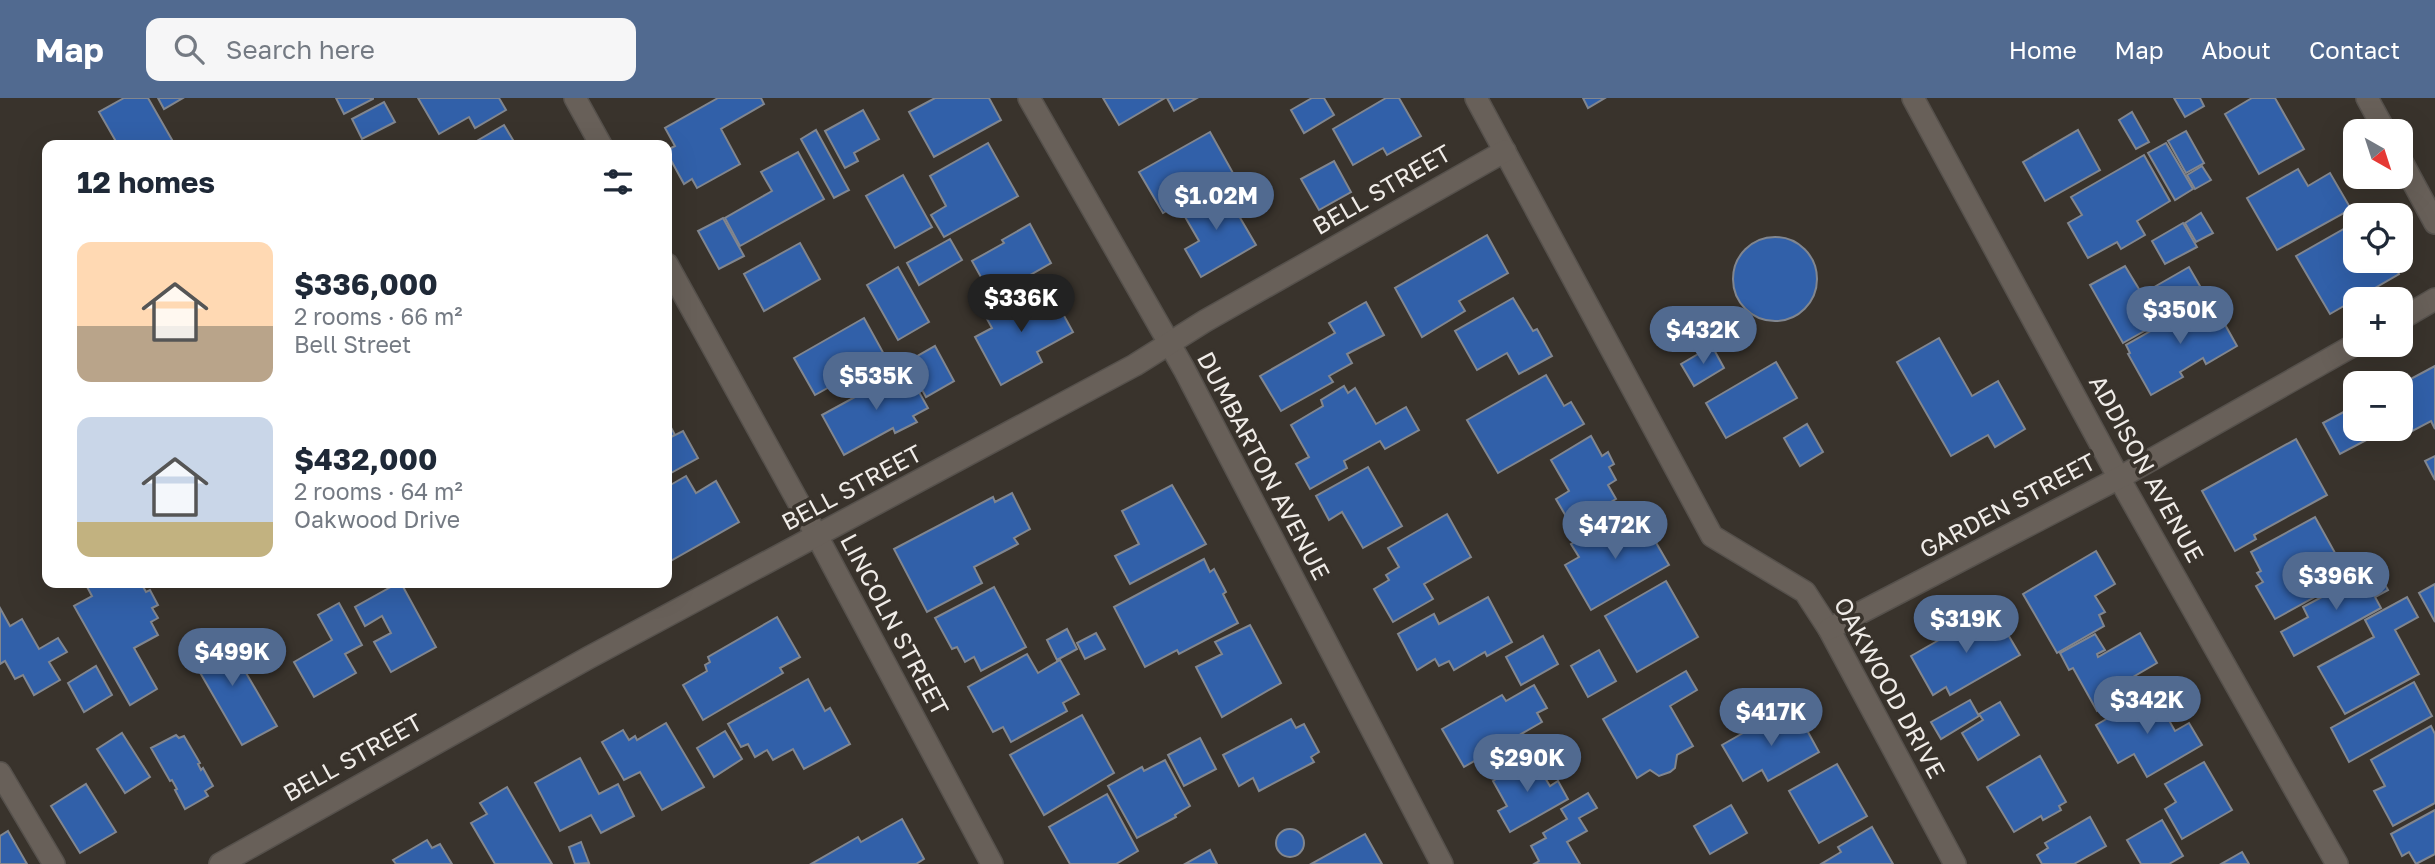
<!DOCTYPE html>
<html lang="en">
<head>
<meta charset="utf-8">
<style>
  :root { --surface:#fff; --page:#f6f6f7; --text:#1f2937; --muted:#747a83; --accent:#516a90 }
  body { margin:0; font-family:"Golos Text",sans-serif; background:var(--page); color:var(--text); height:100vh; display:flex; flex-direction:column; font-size:26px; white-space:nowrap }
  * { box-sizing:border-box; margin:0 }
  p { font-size:23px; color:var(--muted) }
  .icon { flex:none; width:38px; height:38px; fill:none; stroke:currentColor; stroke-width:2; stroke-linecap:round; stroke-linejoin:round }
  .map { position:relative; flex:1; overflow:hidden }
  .details { position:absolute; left:42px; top:42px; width:630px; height:448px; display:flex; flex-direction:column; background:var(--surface); border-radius:14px; box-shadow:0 7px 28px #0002 }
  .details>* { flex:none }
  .needle { width:46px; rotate:141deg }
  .controls { position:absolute; left:2343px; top:21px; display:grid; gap:14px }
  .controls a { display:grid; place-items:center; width:70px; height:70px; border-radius:14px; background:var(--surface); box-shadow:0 7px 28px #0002; font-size:35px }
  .price { position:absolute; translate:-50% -60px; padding:0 16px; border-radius:24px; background:var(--accent); color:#fff; font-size:23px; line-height:46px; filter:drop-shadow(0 2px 4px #0008) }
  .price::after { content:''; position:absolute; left:50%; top:42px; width:21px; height:16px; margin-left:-10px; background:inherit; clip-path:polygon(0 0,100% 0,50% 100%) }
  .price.on { background:#222; color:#fff }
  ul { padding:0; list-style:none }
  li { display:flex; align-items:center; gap:21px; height:175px; padding:0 35px }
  li span { display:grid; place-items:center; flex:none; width:196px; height:140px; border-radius:14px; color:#555 }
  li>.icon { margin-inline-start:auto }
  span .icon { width:84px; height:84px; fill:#fffc; stroke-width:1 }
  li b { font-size:30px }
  h2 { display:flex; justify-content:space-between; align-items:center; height:84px; padding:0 35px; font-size:30px }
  header { display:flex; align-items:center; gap:42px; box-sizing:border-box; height:98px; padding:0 35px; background:var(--accent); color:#fff }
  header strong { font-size:33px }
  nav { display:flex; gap:38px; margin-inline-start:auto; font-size:24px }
  .search { width:490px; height:63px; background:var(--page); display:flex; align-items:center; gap:18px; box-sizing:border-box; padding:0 24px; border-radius:14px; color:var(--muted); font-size:26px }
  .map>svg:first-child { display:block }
</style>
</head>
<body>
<header>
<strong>Map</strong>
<div class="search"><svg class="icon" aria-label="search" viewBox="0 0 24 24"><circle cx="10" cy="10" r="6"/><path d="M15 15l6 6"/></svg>Search here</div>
<nav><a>Home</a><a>Map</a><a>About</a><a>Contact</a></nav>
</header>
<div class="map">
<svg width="2435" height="766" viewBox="0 0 2435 766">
  <rect width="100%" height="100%" fill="#39332c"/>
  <g fill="#3160a9" stroke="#81868f" stroke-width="2">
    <polygon points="124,0 148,0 175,47 118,47 99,14"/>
    <polygon points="158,0 183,0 164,11"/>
    <polygon points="336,0 373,0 373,1 344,16"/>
    <polygon points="418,0 499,0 506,12 475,30 469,19 439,36"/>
    <polygon points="718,0 761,0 764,6 721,31 740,66 697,90 692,81 684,86 667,55 667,52 675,48 665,30"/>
    <polygon points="935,0 989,0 1001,22 934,59 909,14"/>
    <polygon points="1103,0 1165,0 1119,27"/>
    <polygon points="1167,0 1197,0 1174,13"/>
    <polygon points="1312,0 1324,0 1334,17 1304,35 1291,12"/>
    <polygon points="1386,0 1399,0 1421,38 1387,57 1383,50 1353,67 1333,31"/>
    <polygon points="1583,0 1605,0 1588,10"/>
    <polygon points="2174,0 2200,0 2204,8 2185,19"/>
    <polygon points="2252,0 2275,0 2304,51 2259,76 2225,16"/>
    <polygon points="384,4 395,24 362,41 352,21"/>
    <polygon points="863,12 879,41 854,55 858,63 845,70 825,33"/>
    <polygon points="2132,14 2149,44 2136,51 2119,22"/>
    <polygon points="504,27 516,47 470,47"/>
    <polygon points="816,32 849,92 834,100 801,41"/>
    <polygon points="2078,32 2100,72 2045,103 2023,64"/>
    <polygon points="2186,33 2204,65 2186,75 2168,43"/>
    <polygon points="1210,34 1233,75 1163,115 1139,74"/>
    <polygon points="988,45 1018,98 944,139 931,117 946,108 930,78"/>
    <polygon points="2166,45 2193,91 2175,102 2148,55"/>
    <polygon points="798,54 824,101 740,148 725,120 772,93 761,74"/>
    <polygon points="2144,57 2170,103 2137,123 2145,137 2121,151 2117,144 2088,160 2068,125 2082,117 2071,99"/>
    <polygon points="1334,63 1351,94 1319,112 1301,81"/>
    <polygon points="2202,68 2211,82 2195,91 2187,77"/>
    <polygon points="2298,71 2308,88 2330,75 2351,111 2277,152 2247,100"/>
    <polygon points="903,77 932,129 895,150 866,98"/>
    <polygon points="1222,89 1256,147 1201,179 1185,151 1199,143 1181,112"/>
    <polygon points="2201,115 2213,135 2196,144 2185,125"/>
    <polygon points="723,120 744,158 719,171 698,133"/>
    <polygon points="2356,124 2356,163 2392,163 2399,176 2330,216 2296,158"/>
    <polygon points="2183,125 2197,149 2165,166 2152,143"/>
    <polygon points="1030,126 1051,165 992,199 972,163 1004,145 1002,142"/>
    <polygon points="1487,137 1508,175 1459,203 1465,213 1422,239 1395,190"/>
    <circle cx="1775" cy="181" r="42"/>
    <polygon points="950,141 962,162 919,187 907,165"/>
    <polygon points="800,145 820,181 764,213 744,176"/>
    <polygon points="2125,168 2142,196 2189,169 2204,195 2185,206 2187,209 2123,245 2090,187"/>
    <polygon points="898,169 929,224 898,242 867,187"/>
    <polygon points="1014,194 1023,210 1051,194 1073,234 1037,254 1042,264 1001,287 975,239 992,230 982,212"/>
    <polygon points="1513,200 1533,233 1537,231 1552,258 1519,276 1507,255 1477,272 1455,233"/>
    <polygon points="1366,204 1384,237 1347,256 1352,265 1329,278 1333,284 1281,313 1260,278 1335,235 1329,225"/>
    <polygon points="2202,204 2206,212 2214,207 2237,248 2206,266 2203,260 2180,274 2183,279 2151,297 2128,256 2130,255 2126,247"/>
    <polygon points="864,220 885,258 815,297 794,260"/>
    <polygon points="1939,240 1972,298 1998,283 2025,331 1995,349 1988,337 1951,358 1897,264"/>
    <polygon points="935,248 954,283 926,299 907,264"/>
    <polygon points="1712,248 1724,270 1694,288 1681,266"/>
    <polygon points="1776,264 1797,300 1726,340 1706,305"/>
    <polygon points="2435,268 2435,331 2431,323 2401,339 2397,331 2401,331 2401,286"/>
    <polygon points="906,271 928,310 913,318 917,324 895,335 893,330 844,357 822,317"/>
    <polygon points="1546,277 1564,308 1571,304 1584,326 1498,375 1467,322"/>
    <polygon points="1344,288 1348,295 1355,290 1376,326 1406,309 1419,332 1385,351 1380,343 1344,363 1347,370 1310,391 1296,366 1309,359 1291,327 1323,308 1321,302"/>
    <polygon points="2355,308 2356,331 2367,331 2372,339 2340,356 2323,325"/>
    <polygon points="667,322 675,337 667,341"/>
    <polygon points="1807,326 1823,354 1800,368 1784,340"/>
    <polygon points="683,333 698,360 671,375 667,368 667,341"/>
    <polygon points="1591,338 1602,358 1608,354 1614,366 1609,369 1616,382 1608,387 1616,401 1571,427 1556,401 1569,393 1551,362"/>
    <polygon points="2296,341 2327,397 2254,437 2256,441 2235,453 2202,393"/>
    <polygon points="2435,358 2435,382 2425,363"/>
    <polygon points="1368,369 1402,428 1363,450 1342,414 1329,422 1316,398"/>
    <polygon points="686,378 696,395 716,383 739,424 667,465 667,389"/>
    <polygon points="1172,387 1206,446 1130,486 1115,458 1139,446 1122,413"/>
    <polygon points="1012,395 1030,431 1014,440 1018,446 974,469 982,485 927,514 894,451 993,399 995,404"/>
    <polygon points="1447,416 1471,459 1424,486 1433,501 1393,524 1374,491 1389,482 1386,477 1399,469 1388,450"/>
    <polygon points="1640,417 1669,467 1591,512 1565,467 1579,459 1571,446 1609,424 1613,433"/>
    <polygon points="2315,419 2349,480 2275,521 2256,488 2263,484 2257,475 2261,473 2251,454"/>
    <polygon points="2096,453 2115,486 2095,498 2105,514 2099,517 2104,528 2057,555 2023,496"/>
    <polygon points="1204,461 1210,474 1214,471 1226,494 1223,496 1238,525 1179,556 1177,552 1145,569 1114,509"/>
    <polygon points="2376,470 2388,492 2375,499 2381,510 2294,558 2281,534 2308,519 2303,509"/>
    <polygon points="1666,483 1698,539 1637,574 1605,518"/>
    <polygon points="85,485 141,485 146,494 150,492 158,507 152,510 158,520 151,524 158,537 134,550 157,591 130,607 74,508 92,498"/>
    <polygon points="398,485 401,485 436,549 391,574 374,544 391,535 382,518 365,528 355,509"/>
    <polygon points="2435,486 2435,524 2419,495"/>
    <polygon points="994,489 1026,549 981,573 974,559 965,564 957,549 952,551 935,520"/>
    <polygon points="1488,499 1512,544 1487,558 1485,554 1454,572 1449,563 1439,568 1435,561 1417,572 1398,536 1434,516 1439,526"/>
    <polygon points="2407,499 2418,519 2395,532 2419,576 2345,616 2318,569 2374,539 2365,522"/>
    <polygon points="339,505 362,547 345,556 356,575 314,599 294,564 332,542 318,517"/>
    <polygon points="0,510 10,528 22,521 39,551 58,540 67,554 49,564 60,582 34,597 23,577 15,581 5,563 0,566"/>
    <polygon points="1993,511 2020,557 1950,597 1946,589 1933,597 1911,558"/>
    <polygon points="777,519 800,559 780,570 783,575 703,622 683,587 707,573 705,567 710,564 708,559"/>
    <polygon points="1250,527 1281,585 1222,619 1196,569 1222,556 1215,544"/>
    <polygon points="1067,531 1077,551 1057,562 1047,542"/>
    <polygon points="221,532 277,628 242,647 187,552"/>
    <polygon points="1096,535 1105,551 1085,561 1077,545"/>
    <polygon points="2140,535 2157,565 2116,589 2121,600 2097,613 2073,570 2069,572 2060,555 2095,536 2105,552 2097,556 2098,559"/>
    <polygon points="1543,538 1558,566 1521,587 1506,559"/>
    <polygon points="1599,552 1616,583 1588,599 1571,568"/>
    <polygon points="1027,556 1038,575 1060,562 1079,596 1063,605 1067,613 1011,644 1003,629 993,634 968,589"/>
    <polygon points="96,568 112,597 84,614 68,585"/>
    <polygon points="1686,573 1697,592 1670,608 1693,648 1677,657 1675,670 1670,674 1659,678 1650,672 1637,680 1603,621"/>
    <polygon points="808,581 825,613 830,610 850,646 804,671 793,651 773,662 767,652 755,659 748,646 741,649 728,626"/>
    <polygon points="2414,584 2432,618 2349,664 2331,630"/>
    <polygon points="1534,587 1547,610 1537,615 1542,624 1464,669 1442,631 1502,597 1506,603"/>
    <polygon points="2153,594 2175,633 2189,625 2202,647 2147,679 2134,656 2118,665 2096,627"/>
    <polygon points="1970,602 1979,618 1941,641 1931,624"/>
    <polygon points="2000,604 2019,637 1978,662 1962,635 1983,622 1979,616"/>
    <polygon points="1785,611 1795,630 1803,625 1819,654 1768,683 1762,672 1743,683 1722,647"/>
    <polygon points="1082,617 1114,675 1044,717 1010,657"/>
    <polygon points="1291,621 1296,630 1304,626 1319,654 1311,659 1314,664 1259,693 1253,680 1239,688 1223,657"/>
    <polygon points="666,625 704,689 662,712 640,674 624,682 602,644 623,632 629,642 635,638 637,642"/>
    <polygon points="2431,628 2435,636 2435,705 2393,728 2374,693 2385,688 2371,662"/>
    <polygon points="725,633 742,661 714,679 697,650"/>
    <polygon points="122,635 150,679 125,695 97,651"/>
    <polygon points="176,637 179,640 184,638 200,665 198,666 201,672 203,670 213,688 205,693 208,698 185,711 175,692 177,691 172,682 170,683 151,650"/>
    <polygon points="1200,640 1216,671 1184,688 1168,657"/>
    <polygon points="2040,658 2066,704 2059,708 2061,712 2043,722 2041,718 2014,734 1987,689"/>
    <polygon points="580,660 599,696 618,686 634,718 601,735 591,717 560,733 535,685"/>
    <polygon points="1533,660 1550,688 1558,683 1568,701 1510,734 1498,713 1507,708 1493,683 1523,664 1524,665"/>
    <polygon points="1165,662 1190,708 1175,717 1176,719 1137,740 1108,688 1142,669 1144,673"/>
    <polygon points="2204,664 2232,712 2182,741 2165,711 2176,704 2165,686"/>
    <polygon points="1837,666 1867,718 1819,745 1789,693"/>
    <polygon points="86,686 116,734 80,755 51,708"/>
    <polygon points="507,689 552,766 495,766 471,725 487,716 480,705"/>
    <polygon points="1588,695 1597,710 1579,720 1587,733 1567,744 1580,766 1534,766 1539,763 1531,748 1546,740 1543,735 1567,721 1561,711"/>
    <polygon points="1107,696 1138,753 1116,766 1070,766 1049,729"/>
    <polygon points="1731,707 1747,735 1710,756 1694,728"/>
    <polygon points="2435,712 2435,756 2416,766 2409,754 2402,758 2391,736"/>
    <polygon points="2090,719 2106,748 2074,766 2042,766 2037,757 2048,750 2045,745"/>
    <polygon points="902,721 924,761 916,766 811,766 858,739 861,744"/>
    <polygon points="2162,722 2183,758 2169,766 2141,766 2127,742"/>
    <polygon points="1872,729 1893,766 1821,766 1841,754 1838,749"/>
    <circle cx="1290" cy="745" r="14"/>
    <polygon points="8,733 27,766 0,766 0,738"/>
    <polygon points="1365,736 1382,766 1311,766"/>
    <polygon points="427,742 432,750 440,746 452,766 396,766 393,762"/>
    <polygon points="581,744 589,765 575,766 569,749"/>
    <polygon points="1210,752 1217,766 1185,766"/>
    <polygon points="2242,754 2249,766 2221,766"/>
  </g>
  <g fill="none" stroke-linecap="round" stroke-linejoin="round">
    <g stroke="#56514c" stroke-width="24">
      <g id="minor">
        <polyline points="575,0 601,47"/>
        <polyline points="1029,0 1184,271 1442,766"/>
        <polyline points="1476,0 1712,438 1805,494 1829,531 1955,766"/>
        <polyline points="1913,0 2119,380 2337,766"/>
        <polyline points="2367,0 2385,33"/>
        <polyline points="2401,62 2435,125"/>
        <polyline points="667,166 817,438 992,766"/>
        <polyline points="2401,221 2435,201"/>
        <polyline points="1829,531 2119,380 2356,246"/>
        <polyline points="0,675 54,766"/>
        <polyline points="220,766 588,560 1135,267 1205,223 1505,53"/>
      </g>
    </g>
    <use href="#minor" stroke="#686059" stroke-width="21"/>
  </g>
  <g text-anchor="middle" stroke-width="7" stroke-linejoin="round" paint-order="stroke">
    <g font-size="24" fill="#f0ece8" stroke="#39332c">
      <text transform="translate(1382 92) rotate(-30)" y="8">BELL STREET</text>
      <text transform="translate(1263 368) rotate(62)" y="8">DUMBARTON AVENUE</text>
      <text transform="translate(2146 371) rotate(61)" y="8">ADDISON AVENUE</text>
      <text transform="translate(852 390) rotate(-28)" y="8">BELL STREET</text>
      <text transform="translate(2008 408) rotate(-28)" y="8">GARDEN STREET</text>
      <text transform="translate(894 527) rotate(62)" y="8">LINCOLN STREET</text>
      <text transform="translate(1889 590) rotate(61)" y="8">OAKWOOD DRIVE</text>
      <text transform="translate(353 660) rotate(-29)" y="8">BELL STREET</text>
    </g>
  </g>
</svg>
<div class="controls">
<a><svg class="needle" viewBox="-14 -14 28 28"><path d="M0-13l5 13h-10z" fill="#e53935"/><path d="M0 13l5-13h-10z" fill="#747a83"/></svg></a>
<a><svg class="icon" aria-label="locate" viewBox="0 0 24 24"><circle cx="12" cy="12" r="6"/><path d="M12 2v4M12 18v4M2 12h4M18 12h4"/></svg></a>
<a>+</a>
<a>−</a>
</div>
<b class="price" style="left:1216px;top:134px">$1.02M</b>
<b class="price on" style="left:1021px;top:236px">$336K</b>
<b class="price" style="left:2180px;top:248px">$350K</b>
<b class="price" style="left:1703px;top:268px">$432K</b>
<b class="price" style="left:876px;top:314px">$535K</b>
<b class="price" style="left:1615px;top:463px">$472K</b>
<b class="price" style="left:2336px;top:514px">$396K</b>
<b class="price" style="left:1966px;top:557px">$319K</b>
<b class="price" style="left:232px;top:590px">$499K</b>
<b class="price" style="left:2147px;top:638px">$342K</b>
<b class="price" style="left:1771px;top:650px">$417K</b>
<b class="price" style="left:1527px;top:696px">$290K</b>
<section class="details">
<h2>12 homes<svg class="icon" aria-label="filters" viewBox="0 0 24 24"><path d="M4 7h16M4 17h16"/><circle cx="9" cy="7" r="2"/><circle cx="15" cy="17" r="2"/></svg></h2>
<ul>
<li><span style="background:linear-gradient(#ffd9b3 60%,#b9a48a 0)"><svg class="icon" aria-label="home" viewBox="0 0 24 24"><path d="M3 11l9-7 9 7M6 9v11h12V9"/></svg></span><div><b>$336,000</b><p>2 rooms · 66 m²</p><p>Bell Street</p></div></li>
<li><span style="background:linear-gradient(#c9d6e8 75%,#c2b280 0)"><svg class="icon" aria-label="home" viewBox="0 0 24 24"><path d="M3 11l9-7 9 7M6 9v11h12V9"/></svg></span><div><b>$432,000</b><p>2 rooms · 64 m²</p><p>Oakwood Drive</p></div></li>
</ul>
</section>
</div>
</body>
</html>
